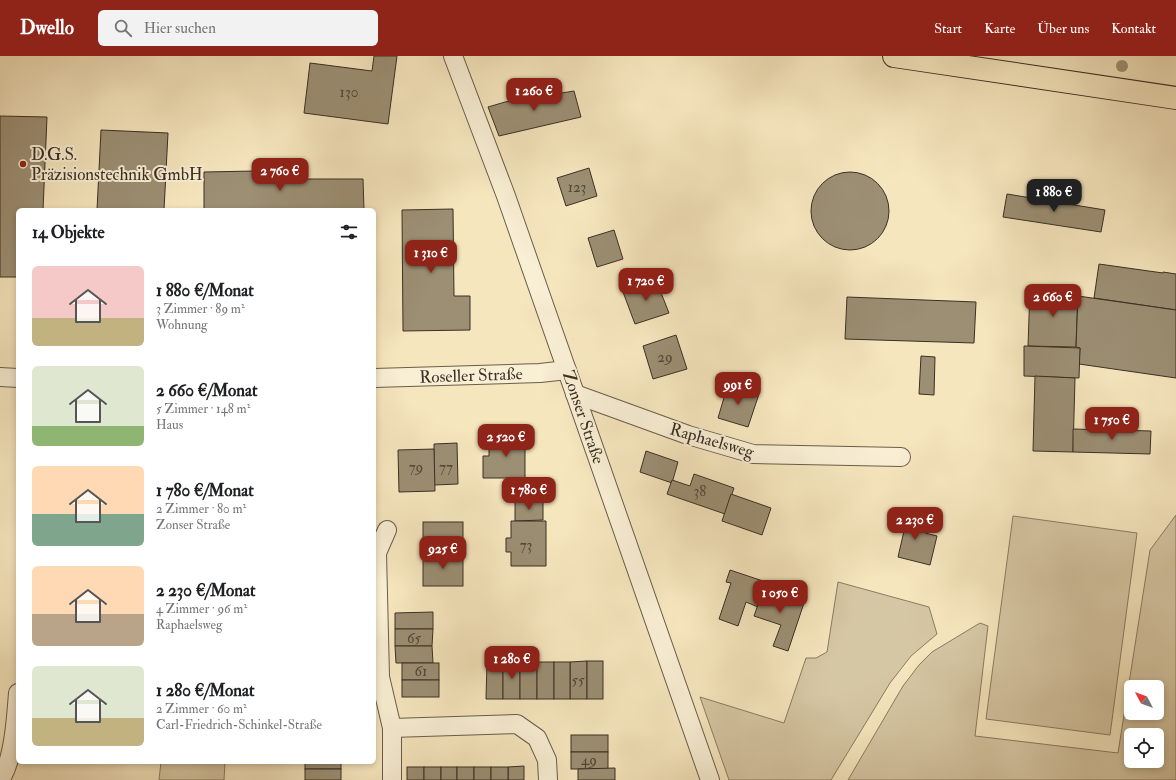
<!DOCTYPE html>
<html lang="de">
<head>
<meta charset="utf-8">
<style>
  :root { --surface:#fff; --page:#f2f2f2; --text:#202124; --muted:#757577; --accent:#8f2418 }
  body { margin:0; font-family:"IM FELL Double Pica",serif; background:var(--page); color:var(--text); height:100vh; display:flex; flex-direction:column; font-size:15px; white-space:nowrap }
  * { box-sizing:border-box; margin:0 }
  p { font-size:13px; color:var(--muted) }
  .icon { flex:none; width:22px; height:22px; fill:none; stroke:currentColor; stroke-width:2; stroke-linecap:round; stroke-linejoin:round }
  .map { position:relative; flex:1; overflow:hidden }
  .side { position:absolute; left:16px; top:152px; width:360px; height:556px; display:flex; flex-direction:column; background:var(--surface); border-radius:6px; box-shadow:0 2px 6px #0003 }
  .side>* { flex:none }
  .needle { width:26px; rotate:311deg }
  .controls { position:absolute; left:1124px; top:624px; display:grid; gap:8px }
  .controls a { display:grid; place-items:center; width:40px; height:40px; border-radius:6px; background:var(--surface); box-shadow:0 2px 6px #0003; font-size:20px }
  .price { position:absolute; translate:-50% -34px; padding:0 9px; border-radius:8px; background:var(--accent); color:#fff; font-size:13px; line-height:26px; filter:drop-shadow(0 1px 2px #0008) }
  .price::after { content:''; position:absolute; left:50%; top:24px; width:12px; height:9px; margin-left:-6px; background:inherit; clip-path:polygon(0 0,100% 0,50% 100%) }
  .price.selected { background:#222; color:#fff }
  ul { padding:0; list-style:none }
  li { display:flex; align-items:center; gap:12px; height:100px; padding:0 16px }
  li span { display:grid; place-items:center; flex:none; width:112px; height:80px; border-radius:6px; color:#555 }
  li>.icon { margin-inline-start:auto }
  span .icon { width:48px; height:48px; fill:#fffc; stroke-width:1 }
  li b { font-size:17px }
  h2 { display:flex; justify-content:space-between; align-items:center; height:48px; padding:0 16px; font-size:17px }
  header { display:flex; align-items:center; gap:24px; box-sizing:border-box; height:56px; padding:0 20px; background:var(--accent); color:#fff }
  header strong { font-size:19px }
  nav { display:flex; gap:22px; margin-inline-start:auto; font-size:14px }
  .search { width:280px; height:36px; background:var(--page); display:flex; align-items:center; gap:10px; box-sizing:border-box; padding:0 14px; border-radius:6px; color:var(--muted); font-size:15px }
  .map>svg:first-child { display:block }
</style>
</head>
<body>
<header>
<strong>Dwello</strong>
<div class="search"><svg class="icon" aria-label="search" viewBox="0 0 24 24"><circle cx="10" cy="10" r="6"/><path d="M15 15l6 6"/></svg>Hier suchen</div>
<nav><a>Start</a><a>Karte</a><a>Über uns</a><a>Kontakt</a></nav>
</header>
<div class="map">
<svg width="1176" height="724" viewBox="0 0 1176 724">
  <rect width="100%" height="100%" fill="#f6e6be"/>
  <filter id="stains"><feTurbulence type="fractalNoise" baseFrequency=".005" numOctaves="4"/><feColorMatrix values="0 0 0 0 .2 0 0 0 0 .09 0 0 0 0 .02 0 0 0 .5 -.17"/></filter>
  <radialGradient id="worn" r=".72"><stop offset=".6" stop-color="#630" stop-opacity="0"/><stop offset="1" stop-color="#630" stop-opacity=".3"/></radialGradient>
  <g fill="#d6c7a4" stroke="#887c64" fill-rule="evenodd">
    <path d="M 1176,459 L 1176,724 L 848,724 L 903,630 L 919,609 L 932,596 L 980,567 L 988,570 L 975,680 L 1118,697 L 1150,494 ZM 1131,631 L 1157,631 L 1157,657 L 1131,657 ZM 1131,679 L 1157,679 L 1157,705 L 1131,705 Z"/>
    <polygon points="1013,460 1137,477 1110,679 986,663"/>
    <polygon points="838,526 929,551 937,578 911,600 890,627 831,724 729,724 700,641 784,667 806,602 816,602 827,596"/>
    <polygon points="161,706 225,706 224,724 159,724"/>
  </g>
  <g fill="#9c8f74" stroke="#3a3024">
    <polygon points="374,0 397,0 388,68 304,57 310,7 372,15"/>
    <polygon points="574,35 581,61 499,80 488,51 505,46"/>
    <polygon points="0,60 47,61 43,154 18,154 18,221 0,221"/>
    <polygon points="101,74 168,77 164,154 97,154"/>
    <polygon points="589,112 597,140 566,150 557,122"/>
    <polygon points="306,114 304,123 363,123 364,154 204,154 204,116"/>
    <circle cx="850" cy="155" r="39"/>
    <polygon points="1007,138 1105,154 1101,176 1003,161"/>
    <polygon points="453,153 454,240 470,240 470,274 403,275 402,154"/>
    <polygon points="614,174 623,203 597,211 588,182"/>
    <polygon points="1099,208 1163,217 1163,216 1176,218 1176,254 1094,242"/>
    <polygon points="656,224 669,257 635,268 623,236"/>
    <polygon points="1030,233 1078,234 1076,291 1028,290"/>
    <polygon points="1078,240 1176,254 1176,322 1079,308 1080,292 1076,291"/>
    <polygon points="847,241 976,246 974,287 845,283"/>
    <polygon points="676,279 687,313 653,323 643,290"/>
    <polygon points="1024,290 1080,292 1079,322 1024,320"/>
    <polygon points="921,300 935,301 934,339 919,338"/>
    <polygon points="1035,320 1075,322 1073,396 1033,395"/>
    <polygon points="728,328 759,338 748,371 718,362"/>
    <polygon points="1073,373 1151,375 1150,398 1073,396"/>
    <polygon points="492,379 525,379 525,422 483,422 483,400 489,400 489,391 492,386"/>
    <polygon points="457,387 458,428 434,429 434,388"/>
    <polygon points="434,393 435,435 399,436 398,394"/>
    <polygon points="646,395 678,406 672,427 640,416"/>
    <polygon points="694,418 734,432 725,458 667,438 672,424 690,430"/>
    <polygon points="731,438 771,452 762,479 722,465"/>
    <polygon points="515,445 543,445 543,464 515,465"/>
    <polygon points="897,460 927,467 925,477 937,480 930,509 898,501 904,475 894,473"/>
    <polygon points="511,465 546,465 546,510 511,510 511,496 506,496 506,482 511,482"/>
    <rect x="423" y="466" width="40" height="33"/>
    <rect x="423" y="499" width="40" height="31"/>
    <polygon points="730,514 766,526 758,551 746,546 738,570 719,563 731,527 726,526"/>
    <polygon points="766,526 779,531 777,537 804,547 788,595 773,590 781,569 754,560"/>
    <polygon points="433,556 433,573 395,573 395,557"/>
    <polygon points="395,573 433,573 432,590 395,590"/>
    <polygon points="395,590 432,590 433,607 396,607"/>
    <polygon points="587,605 587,643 570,643 570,606"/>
    <rect x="587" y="605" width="16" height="38"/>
    <polygon points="487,606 503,606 503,643 486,643"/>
    <rect x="503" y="606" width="17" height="37"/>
    <rect x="520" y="606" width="17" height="37"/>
    <rect x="537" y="606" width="17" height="37"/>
    <rect x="554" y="606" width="16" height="37"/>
    <rect x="402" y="607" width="37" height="17"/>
    <rect x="402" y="624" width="37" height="17"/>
    <rect x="571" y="679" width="37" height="17"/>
    <rect x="571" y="696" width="37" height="17"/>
    <rect x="305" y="706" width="36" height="7"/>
    <polygon points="524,710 524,724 508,724 508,711"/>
    <rect x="407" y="711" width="17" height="13"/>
    <rect x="424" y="711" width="17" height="13"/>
    <rect x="441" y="711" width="16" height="13"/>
    <rect x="457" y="711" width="17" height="13"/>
    <rect x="474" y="711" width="17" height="13"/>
    <rect x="491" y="711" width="17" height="13"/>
    <polygon points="615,712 615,724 578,724 578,713"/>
    <rect x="305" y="713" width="36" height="11"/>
  </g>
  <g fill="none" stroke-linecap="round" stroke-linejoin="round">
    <g stroke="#695e4a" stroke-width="20">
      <g id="minor">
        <polyline points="453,0 506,140 710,724"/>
        <polyline points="0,321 18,322"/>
        <polyline points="374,322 540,317 567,314"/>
        <polyline points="575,338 688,379 753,398 901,401"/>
        <polyline points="387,474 377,497 380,621 392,672 392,724"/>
        <polyline points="392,672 517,668 537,682 547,704 548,724"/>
        <path d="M 0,724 C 14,704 16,661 18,637"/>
      </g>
    </g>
    <g stroke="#3a3024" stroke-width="24">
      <polyline id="primary" points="894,0 1176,42"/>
    </g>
    <use href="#minor" stroke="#f9efd5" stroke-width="18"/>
    <use href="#primary" stroke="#f6e6be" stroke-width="22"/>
  </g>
  <circle fill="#a09278" cx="1122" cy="10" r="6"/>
  <circle fill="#8f2418" stroke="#f9efd5" stroke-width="1.5" cx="23" cy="108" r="4"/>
  <g text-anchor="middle" stroke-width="4" stroke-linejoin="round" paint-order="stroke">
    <g font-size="15" fill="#524838">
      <text x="349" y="41">130</text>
      <text x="577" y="136">123</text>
      <text x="665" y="306">29</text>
      <text x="416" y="416">79</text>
      <text x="446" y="416">77</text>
      <text x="700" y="440">38</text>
      <text x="526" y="494">73</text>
      <text x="414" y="587">65</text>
      <text x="421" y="620">61</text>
      <text x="578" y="629">55</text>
      <text x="589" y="709">49</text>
    </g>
    <g font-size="17" fill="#3a3024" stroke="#f9efd5" text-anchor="start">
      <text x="31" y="104">D.G.S.<tspan x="31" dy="20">Präzisionstechnik GmbH</tspan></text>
    </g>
    <g font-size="17" fill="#3a3024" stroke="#f9efd5">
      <text transform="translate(471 319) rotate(-2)" y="6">Roseller Straße</text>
      <text transform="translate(584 361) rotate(71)" y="6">Zonser Straße</text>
      <text transform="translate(712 384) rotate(16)" y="6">Raphaelsweg</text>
    </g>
  </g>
  <rect width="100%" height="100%" filter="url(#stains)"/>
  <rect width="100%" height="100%" fill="url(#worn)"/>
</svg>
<div class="controls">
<a><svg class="needle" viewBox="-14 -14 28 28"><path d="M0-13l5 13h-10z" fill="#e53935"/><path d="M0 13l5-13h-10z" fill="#757577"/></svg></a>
<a><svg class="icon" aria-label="locate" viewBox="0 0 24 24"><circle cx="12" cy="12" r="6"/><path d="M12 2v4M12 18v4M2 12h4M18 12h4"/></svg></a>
</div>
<b class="price" style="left:534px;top:56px">1 260 €</b>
<b class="price" style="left:280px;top:136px">2 760 €</b>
<b class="price selected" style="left:1054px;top:157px">1 880 €</b>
<b class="price" style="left:431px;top:218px">1 310 €</b>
<b class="price" style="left:646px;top:246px">1 720 €</b>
<b class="price" style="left:1053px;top:262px">2 660 €</b>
<b class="price" style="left:738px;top:350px">991 €</b>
<b class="price" style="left:1112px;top:385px">1 750 €</b>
<b class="price" style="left:506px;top:402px">2 520 €</b>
<b class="price" style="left:529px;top:455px">1 780 €</b>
<b class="price" style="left:915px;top:485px">2 230 €</b>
<b class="price" style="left:443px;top:514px">925 €</b>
<b class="price" style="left:780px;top:558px">1 050 €</b>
<b class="price" style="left:512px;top:624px">1 280 €</b>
<section class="side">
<h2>14 Objekte<svg class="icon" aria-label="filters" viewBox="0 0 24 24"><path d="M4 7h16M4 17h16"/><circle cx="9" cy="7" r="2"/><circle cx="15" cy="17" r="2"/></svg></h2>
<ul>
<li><span style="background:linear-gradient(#f6c9c9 65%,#c2b280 0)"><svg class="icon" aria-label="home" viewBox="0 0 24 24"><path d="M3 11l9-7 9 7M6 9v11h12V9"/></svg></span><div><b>1 880 €/Monat</b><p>3 Zimmer · 89 m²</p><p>Wohnung</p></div></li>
<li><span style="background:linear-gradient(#dfe7d0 75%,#8fb573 0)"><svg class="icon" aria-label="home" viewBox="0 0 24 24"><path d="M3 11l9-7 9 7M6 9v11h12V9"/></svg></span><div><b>2 660 €/Monat</b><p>5 Zimmer · 148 m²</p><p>Haus</p></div></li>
<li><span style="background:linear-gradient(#ffd9b3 60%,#7fa58c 0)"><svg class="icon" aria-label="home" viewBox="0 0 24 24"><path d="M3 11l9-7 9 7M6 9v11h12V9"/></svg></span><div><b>1 780 €/Monat</b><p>2 Zimmer · 80 m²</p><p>Zonser Straße</p></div></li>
<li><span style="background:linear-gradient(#ffd9b3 60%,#b9a48a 0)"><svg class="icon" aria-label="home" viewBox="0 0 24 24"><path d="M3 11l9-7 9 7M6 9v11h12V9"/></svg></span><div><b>2 230 €/Monat</b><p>4 Zimmer · 96 m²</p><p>Raphaelsweg</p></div></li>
<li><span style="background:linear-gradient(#dfe7d0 65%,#c2b280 0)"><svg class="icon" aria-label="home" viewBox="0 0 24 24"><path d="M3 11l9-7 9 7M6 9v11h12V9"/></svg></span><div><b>1 280 €/Monat</b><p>2 Zimmer · 60 m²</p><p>Carl-Friedrich-Schinkel-Straße</p></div></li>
</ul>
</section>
</div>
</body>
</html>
